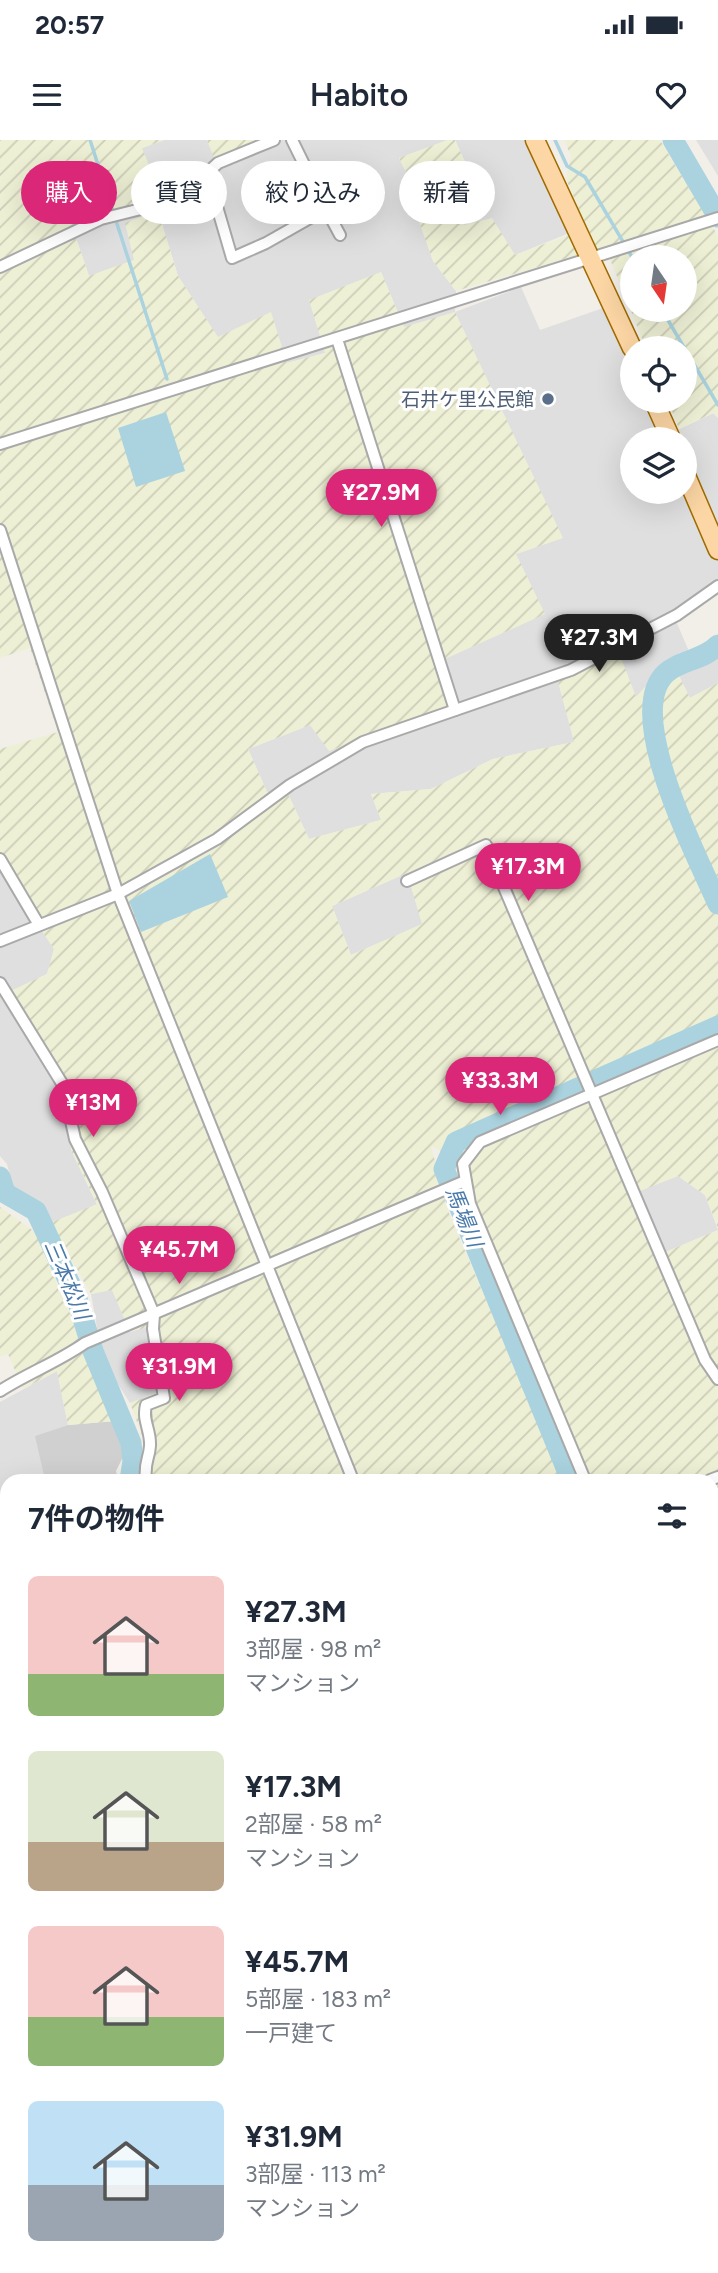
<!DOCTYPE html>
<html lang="ja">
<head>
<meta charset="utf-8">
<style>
  :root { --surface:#fff; --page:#f2f2f3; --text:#1f2937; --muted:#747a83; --accent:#db2777 }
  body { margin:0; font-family:Figtree,"Noto Sans JP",sans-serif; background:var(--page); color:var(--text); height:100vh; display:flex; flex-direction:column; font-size:26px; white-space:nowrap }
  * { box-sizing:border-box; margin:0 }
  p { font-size:23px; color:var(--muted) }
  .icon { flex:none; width:38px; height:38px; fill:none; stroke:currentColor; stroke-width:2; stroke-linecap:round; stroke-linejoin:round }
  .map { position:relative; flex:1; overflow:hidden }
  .drawer { position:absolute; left:0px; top:1334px; width:719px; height:800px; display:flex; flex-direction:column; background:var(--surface); border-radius:21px 21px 0 0; box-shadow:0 7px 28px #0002 }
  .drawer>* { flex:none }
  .hud { position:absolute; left:21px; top:21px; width:677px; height:63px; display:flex; gap:14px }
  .needle { width:46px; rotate:167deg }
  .controls { position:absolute; left:620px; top:105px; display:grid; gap:14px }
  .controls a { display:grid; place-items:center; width:77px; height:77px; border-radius:50%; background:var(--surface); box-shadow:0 7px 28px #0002; font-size:35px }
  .price { position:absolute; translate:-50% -60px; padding:0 16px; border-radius:24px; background:var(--accent); color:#fff; font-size:23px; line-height:46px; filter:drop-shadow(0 2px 4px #0008) }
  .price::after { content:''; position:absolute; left:50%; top:42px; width:21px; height:16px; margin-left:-10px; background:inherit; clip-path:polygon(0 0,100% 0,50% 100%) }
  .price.on { background:#222; color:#fff }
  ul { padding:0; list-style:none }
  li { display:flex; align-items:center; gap:21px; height:175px; padding:0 28px }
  li span { display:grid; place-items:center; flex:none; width:196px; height:140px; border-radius:10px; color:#555 }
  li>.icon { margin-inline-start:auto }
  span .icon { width:84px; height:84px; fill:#fffc; stroke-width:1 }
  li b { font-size:30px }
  h2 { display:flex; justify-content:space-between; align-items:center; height:84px; padding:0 28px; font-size:30px }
  .pill { padding:0 24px; border-radius:32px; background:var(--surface); box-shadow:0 7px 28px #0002; font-size:24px; line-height:63px }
  .pill.on { background:var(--accent); color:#fff }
  .status { display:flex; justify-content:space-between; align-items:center; height:49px; padding:0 35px; background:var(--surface); direction:ltr }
  .status svg { height:19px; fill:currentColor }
  header { display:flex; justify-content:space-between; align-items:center; height:91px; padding:0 28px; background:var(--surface); font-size:32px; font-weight:600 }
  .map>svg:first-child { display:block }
</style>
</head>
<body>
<div class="status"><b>20:57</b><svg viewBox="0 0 49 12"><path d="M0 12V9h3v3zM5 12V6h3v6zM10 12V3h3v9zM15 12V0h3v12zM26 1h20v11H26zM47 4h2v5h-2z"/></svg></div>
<header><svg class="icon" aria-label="menu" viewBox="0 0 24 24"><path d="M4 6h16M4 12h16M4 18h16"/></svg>Habito<svg class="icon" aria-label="heart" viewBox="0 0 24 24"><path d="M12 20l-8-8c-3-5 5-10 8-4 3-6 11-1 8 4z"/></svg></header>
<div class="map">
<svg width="718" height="2133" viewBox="0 0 718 2133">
  <defs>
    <pattern id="farmland-furrows" width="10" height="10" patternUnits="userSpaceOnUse" patternTransform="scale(1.75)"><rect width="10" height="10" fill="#eef0d5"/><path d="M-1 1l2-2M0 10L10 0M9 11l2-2" fill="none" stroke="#ccceb7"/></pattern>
  </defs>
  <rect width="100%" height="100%" fill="#f2efe9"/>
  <g fill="#e0dfdf" fill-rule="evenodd">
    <path d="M 164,0 L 207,0 L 215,18 L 257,0 L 448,0 L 399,18 L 427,74 L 418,76 L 433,121 L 456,151 L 455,172 L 521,147 L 540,190 L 603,168 L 632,230 L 632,261 L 646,261 L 662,297 L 714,273 L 718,278 L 718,439 L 673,474 L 691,516 L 708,510 L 718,500 L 718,543 L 690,558 L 673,524 L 660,531 L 636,557 L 619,514 L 574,602 L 493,619 L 431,649 L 371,654 L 381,680 L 309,699 L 288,654 L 267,652 L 248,609 L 310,585 L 436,523 L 516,414 L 562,398 L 404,187 L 381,132 L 325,213 L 287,223 L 218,198 L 178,136 L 158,71 L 135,120 L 89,136 L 76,98 L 79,90 L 142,8 ZM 632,299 L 684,299 L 684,352 L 632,352 Z"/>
    <polygon points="455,0 529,0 572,92 515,115 464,85 449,50 475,44"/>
    <polygon points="696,0 718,0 718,36"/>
    <polygon points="0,728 54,809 47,834 1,856 58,945 72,1012 97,1065 50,1083 41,1063 13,1048 7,1024 0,1016"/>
    <polygon points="407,733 423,784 351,815 332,766"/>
    <polygon points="678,1036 705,1055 718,1090 656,1116 629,1054"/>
    <polygon points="112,1149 130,1192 147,1186 159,1252 130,1263 103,1221 91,1154"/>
    <polygon points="57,1231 68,1285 36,1296 45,1340 7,1340 7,1392 0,1395 0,1262"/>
    <polygon points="122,2126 377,2126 384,2133 124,2133"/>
  </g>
  <polygon fill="#ebdbe8" points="718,1556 718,1637 712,1626 712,1559"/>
  <polygon fill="#d0d0d0" points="116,1281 124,1315 116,1331 118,1340 45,1340 35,1296 68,1285"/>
  <g fill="url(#farmland-furrows)" fill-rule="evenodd">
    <polygon points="0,0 164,0 142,8 161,55 0,124"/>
    <polygon points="207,0 257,0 214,18"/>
    <path d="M 448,0 L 455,0 L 475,44 L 449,50 L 464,85 L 492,78 L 515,115 L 587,88 L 566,39 L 571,16 L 564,0 L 660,0 L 718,96 L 718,278 L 713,273 L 679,289 L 668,261 L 684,261 L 684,208 L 646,208 L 605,107 L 456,151 L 433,121 L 417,76 L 427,73 L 399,18 ZM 632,117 L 684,117 L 684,170 L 632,170 Z"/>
    <path d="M 158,71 L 178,136 L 218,197 L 271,172 L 287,223 L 325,213 L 309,160 L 381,132 L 404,187 L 455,172 L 563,398 L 516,414 L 545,474 L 436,523 L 449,568 L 329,611 L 310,585 L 248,609 L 267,652 L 288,654 L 309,699 L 381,680 L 371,654 L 431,649 L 493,619 L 574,602 L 558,542 L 619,513 L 636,557 L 660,531 L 673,524 L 690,558 L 718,543 L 718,1088 L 705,1055 L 678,1036 L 630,1055 L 656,1116 L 718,1090 L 718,1549 L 712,1552 L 712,1340 L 582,1340 L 462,1054 L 458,1021 L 431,1006 L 448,1071 L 563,1340 L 139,1340 L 145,1304 L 130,1263 L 159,1252 L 147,1187 L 130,1192 L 112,1150 L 91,1154 L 50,1083 L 97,1064 L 72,1012 L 58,945 L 0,856 L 47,834 L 54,809 L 0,728 L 0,609 L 58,592 L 30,508 L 0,518 L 0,134 L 76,98 L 89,136 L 134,120 L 125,83 ZM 407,733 L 422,784 L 351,815 L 332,766 Z"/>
    <polygon points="0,1067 35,1092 116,1281 68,1285 57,1231 23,1249 8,1214 0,1217"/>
    <polygon points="7,1393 7,2126 122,2126 123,2130 0,2133 0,1395"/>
    <polygon points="712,1661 718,1671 718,2133 532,2133 529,2126 712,2126"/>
    <polygon points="377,2126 514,2126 517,2133 384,2133"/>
  </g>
  <g fill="#aad3df">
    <polygon points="166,272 185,331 136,347 118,288"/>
    <polygon points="210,714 228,757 141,792 129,761"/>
  </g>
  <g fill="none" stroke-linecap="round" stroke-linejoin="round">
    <g stroke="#aad3df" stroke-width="3.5">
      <polyline points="90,0 167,239"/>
      <polyline points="555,0 567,26 585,37 632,117"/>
      <polyline points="662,170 718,265"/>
    </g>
    <g stroke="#aad3df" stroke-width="21">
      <polyline points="673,0 718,77"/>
      <path d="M 718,505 C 704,520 680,520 666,533 C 622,573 698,718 718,764"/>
      <polyline points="0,1037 5,1053 36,1071 77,1159 93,1211 131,1303 133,1321 130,1340"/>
      <polyline points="571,1340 444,1029 456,1002 718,886"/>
      <polyline points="712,1644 718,1655"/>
      <polyline points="520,2126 523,2133"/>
    </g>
    <g stroke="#a9a9a9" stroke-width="14">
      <g id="street">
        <polyline points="292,0 326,69"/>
        <polyline points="204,36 211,46 232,118 266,103 326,69 340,95"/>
        <polyline points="0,127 101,79 153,66 204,36 218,23 274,0"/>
        <polyline points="337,199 455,570"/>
        <polyline points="0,304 718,78"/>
        <polyline points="0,390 118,754 353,1340"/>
        <polyline points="0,719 39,785"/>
        <polyline points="407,741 486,705 705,1220 718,1239"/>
        <polyline points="0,801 118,754 217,699 290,645 363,602 571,530 677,475 718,446"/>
        <path d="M 0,843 L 63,945 L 75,999 L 102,1052 L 154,1174 L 153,1189 L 164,1258 L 146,1265 C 142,1281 151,1290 150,1306 C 149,1320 144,1321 146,1340"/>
        <path d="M 0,1251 C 28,1233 58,1222 85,1203 L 465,1041"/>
        <polyline points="585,1340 470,1064 463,1024 480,1002 718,900"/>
        <polyline points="710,1340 718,1337"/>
        <polyline points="712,1546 718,1544"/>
        <polyline points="0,1648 7,1645"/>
        <polyline points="0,1705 7,1712"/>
        <polyline points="0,2113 7,2109"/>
        <polyline points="180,2126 182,2133"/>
        <polyline points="382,2126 389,2133"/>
        <polyline points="535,2126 537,2133"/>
        <polyline points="599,2126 603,2133"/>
        <polyline points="262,2133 272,2126"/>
      </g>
    </g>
    <g stroke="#a06b00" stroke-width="21">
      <g id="primary">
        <polyline points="535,0 632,208"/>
        <polyline points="654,261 671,299"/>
        <polyline points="684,331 718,410"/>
      </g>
    </g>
    <use href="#street" stroke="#fff" stroke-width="10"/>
    <use href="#primary" stroke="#fcd6a4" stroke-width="18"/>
  </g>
  <circle fill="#5c6f8a" stroke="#fff" stroke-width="2.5" cx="548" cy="259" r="7"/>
  <g text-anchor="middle" stroke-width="6" stroke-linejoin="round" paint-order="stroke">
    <g font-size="19" fill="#4e5e75" stroke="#fff" text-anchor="end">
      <text x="534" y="266">石井ケ里公民館</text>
    </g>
    <g font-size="21" font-style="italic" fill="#4a7aab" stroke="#fff">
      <text transform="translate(464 1077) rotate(68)" y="7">馬場川</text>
      <text transform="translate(67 1140) rotate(67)" y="7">三本松川</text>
    </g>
  </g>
</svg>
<div class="controls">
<a><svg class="needle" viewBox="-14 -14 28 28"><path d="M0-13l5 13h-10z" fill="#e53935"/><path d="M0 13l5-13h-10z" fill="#747a83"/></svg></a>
<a><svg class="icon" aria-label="locate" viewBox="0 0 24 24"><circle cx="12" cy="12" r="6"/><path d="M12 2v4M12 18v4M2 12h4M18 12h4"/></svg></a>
<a><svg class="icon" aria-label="layers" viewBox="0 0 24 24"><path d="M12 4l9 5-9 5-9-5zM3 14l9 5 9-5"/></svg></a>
</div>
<b class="price" style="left:381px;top:389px">¥27.9M</b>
<b class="price on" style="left:599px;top:534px">¥27.3M</b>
<b class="price" style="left:528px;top:763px">¥17.3M</b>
<b class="price" style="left:500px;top:977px">¥33.3M</b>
<b class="price" style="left:93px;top:999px">¥13M</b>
<b class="price" style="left:179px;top:1146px">¥45.7M</b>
<b class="price" style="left:179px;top:1263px">¥31.9M</b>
<div class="hud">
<a class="pill on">購入</a>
<a class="pill">賃貸</a>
<a class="pill">絞り込み</a>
<a class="pill">新着</a>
</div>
<section class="drawer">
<h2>7件の物件<svg class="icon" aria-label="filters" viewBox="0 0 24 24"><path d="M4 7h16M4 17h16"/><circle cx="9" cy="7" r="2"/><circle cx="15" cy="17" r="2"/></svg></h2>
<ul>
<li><span style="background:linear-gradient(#f6c9c9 70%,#8fb573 0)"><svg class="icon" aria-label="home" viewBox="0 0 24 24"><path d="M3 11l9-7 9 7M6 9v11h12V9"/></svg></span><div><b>¥27.3M</b><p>3部屋 · 98 m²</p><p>マンション</p></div></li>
<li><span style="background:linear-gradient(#dfe7d0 65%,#b9a48a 0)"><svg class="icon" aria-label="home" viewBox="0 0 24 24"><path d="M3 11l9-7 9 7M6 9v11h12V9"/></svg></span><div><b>¥17.3M</b><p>2部屋 · 58 m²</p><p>マンション</p></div></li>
<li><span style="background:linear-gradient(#f6c9c9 65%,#8fb573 0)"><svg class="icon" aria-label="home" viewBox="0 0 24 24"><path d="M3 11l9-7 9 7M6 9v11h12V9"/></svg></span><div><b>¥45.7M</b><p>5部屋 · 183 m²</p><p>一戸建て</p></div></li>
<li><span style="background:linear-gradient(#bfe0f5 60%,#9aa5b1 0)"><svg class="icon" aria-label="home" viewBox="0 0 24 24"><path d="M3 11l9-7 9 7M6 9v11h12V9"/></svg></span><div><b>¥31.9M</b><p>3部屋 · 113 m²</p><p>マンション</p></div></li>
</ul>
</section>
</div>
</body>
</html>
